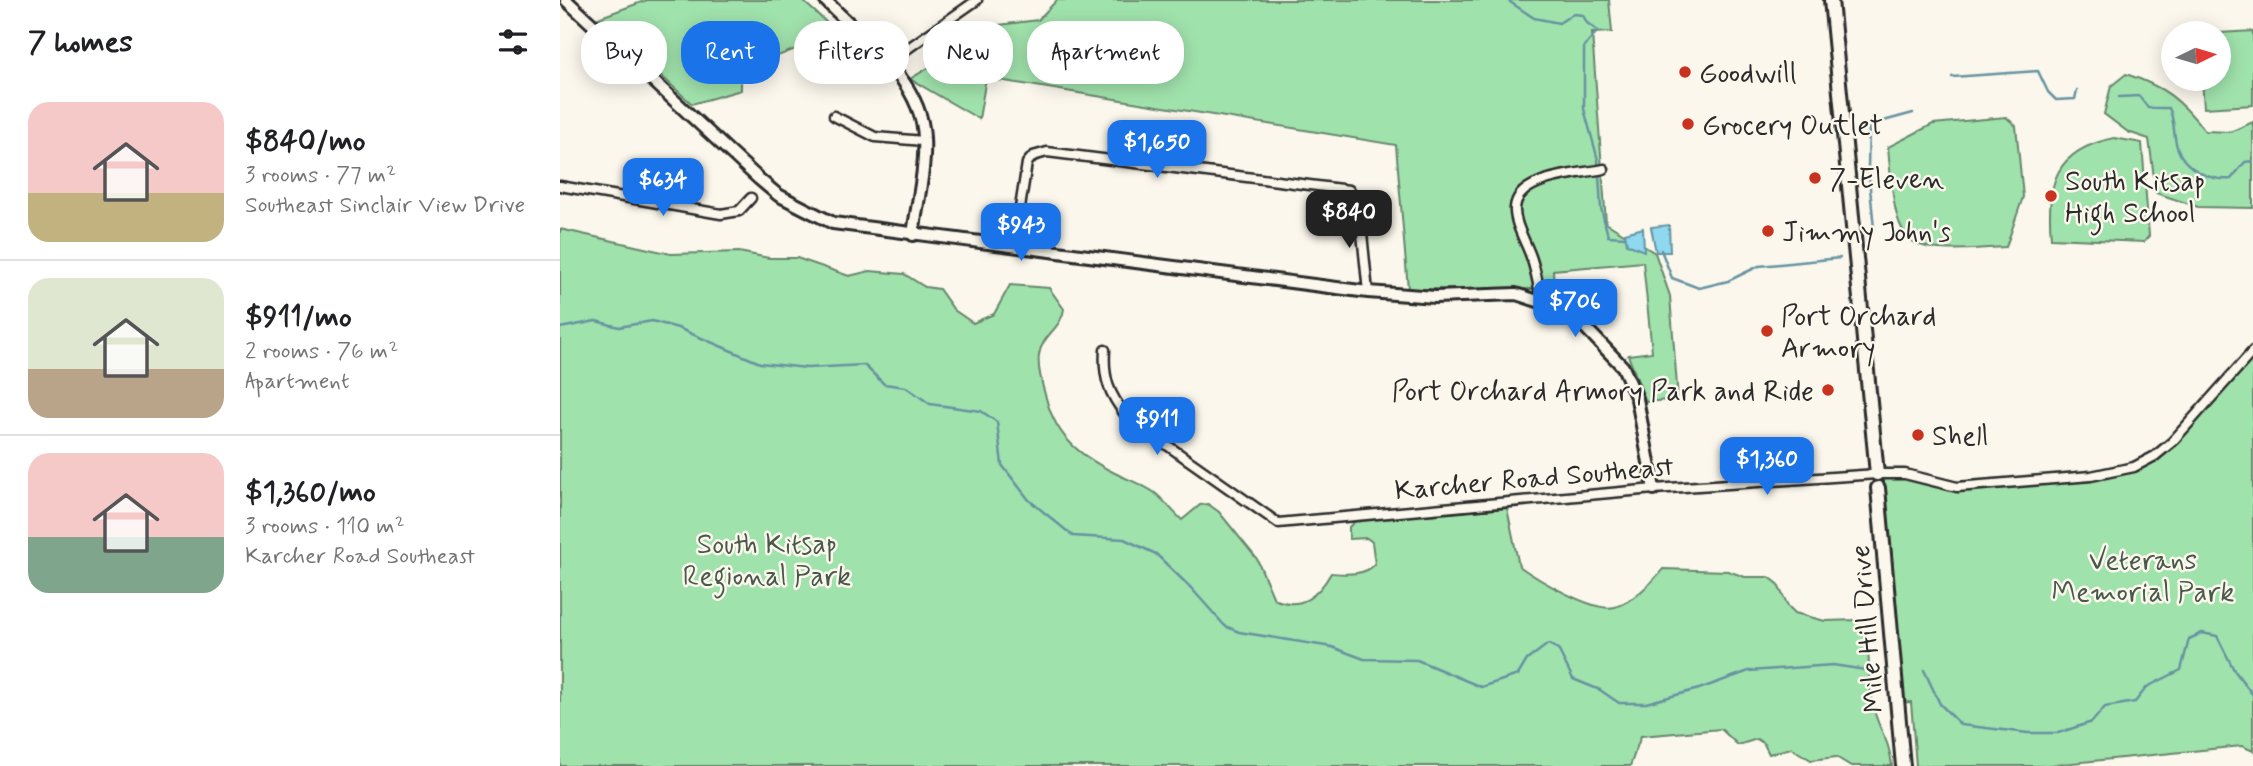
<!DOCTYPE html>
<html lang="en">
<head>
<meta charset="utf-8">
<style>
  :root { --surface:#fff; --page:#f2f2f2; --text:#202124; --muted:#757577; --line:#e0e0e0; --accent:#1a73e8 }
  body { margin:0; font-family:Mynerve,sans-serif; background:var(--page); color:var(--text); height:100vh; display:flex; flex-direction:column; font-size:26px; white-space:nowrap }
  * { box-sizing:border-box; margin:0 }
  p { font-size:23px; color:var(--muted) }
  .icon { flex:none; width:38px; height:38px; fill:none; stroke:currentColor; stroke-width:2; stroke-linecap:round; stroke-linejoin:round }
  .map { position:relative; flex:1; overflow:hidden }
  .details { display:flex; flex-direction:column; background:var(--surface); width:560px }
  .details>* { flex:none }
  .top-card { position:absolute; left:21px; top:21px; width:665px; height:63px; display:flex; gap:14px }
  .needle { width:46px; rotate:85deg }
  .fabs { position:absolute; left:1601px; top:21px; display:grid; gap:14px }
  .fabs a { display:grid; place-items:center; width:70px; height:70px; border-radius:50%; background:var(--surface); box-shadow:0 4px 18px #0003; font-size:35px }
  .price { position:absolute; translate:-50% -60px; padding:0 16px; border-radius:14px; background:var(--accent); color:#fff; font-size:23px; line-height:46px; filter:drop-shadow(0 2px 4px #0008) }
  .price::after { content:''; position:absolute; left:50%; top:42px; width:21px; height:16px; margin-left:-10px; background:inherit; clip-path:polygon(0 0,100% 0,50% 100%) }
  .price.active { background:#222; color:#fff }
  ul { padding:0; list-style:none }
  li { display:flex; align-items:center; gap:21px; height:175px; padding:0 28px }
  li+li { border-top:2px solid var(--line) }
  li span { display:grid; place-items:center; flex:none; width:196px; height:140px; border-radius:21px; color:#555 }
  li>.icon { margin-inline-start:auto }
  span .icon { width:84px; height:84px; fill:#fffc; stroke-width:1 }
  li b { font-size:30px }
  h2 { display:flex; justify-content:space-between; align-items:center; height:84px; padding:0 28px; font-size:30px }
  .chip { padding:0 24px; border-radius:28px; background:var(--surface); box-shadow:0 4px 18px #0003; font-size:24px; line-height:63px }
  .chip.active { background:var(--accent); color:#fff }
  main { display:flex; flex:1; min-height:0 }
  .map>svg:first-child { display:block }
</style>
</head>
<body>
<main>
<section class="details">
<h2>7 homes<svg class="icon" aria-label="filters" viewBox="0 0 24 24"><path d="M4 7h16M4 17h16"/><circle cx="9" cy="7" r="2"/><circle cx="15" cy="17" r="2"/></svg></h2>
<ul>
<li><span style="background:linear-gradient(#f6c9c9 65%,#c2b280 0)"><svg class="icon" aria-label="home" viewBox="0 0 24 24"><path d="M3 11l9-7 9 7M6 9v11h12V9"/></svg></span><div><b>$840/mo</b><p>3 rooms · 77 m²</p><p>Southeast Sinclair View Drive</p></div></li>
<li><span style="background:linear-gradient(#dfe7d0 65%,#b9a48a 0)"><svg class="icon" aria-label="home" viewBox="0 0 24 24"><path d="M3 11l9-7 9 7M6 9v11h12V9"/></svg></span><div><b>$911/mo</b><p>2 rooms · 76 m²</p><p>Apartment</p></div></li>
<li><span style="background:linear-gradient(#f6c9c9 60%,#7fa58c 0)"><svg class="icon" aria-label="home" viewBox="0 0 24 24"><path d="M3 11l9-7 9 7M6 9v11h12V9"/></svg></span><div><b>$1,360/mo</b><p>3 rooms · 110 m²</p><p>Karcher Road Southeast</p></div></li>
</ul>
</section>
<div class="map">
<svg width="1693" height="766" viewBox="0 0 1693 766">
  <rect width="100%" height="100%" fill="#fbf7ec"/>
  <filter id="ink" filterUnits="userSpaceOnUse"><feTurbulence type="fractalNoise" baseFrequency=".0143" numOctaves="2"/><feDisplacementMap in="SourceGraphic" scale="14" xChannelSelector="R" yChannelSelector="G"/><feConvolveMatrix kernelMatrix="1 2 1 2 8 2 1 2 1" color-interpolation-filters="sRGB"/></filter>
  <g filter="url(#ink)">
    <g fill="#a0e2ac" stroke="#66866c" stroke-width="2">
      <polygon points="87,0 242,0 278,33 181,70 181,90 132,104 38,18"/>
      <polygon points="497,0 1049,0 1052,32 1032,33 1046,223 1095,253 1110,296 1118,399 1086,402 1068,355 1092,352 1083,262 993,270 994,289 848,289 836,145 426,78 419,119 350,79 439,25 478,20"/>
      <polygon points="1693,31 1693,105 1644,108 1642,79 1659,79 1659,33"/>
      <path d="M 1566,74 C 1605,87 1620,99 1645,131 L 1670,132 L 1693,122 L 1693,208 L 1638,207 L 1596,193 L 1589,139 L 1568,132 L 1544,114 L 1551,86 Z"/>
      <path d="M 1446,117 L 1456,126 L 1463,197 L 1446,247 C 1340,254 1337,254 1328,147 L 1373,124 Z"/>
      <path d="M 1554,138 L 1582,143 L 1589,236 L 1584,242 L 1491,238 C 1486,183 1495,150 1554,138 Z"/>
      <path d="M 0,229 L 111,254 L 179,252 L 209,258 L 237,258 L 289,276 L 310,271 L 344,274 L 365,287 L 379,289 L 394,310 L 413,323 L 434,314 L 450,285 L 489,288 L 504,309 C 502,328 482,335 479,355 C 477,368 482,385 486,398 C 497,440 523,458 561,476 C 572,481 586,486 595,493 C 605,501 613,512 622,520 L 640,505 L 648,504 L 659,512 L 697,559 L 714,599 C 741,611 758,596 771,573 C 785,574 805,576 815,564 L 812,542 L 807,538 L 789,539 L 789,527 L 796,520 L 947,508 L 959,566 C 977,579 1034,613 1055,607 C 1073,601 1092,583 1103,569 L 1168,571 L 1185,577 L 1209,577 L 1217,583 L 1228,606 L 1235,613 L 1265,621 L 1298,620 C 1315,647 1305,680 1314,710 C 1320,733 1329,738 1332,766 L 1291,766 L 1276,757 L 1251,760 L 1231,748 L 1209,754 L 1204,744 L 1197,739 L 1178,745 L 1161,729 L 1081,736 L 1070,766 L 0,766 Z"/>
      <polygon points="1693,351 1693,751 1682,746 1482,766 1356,766 1351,702 1337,703 1317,474 1332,473 1379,485 1547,474 1595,456"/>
    </g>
    <g fill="#8ed9ef" stroke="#6693a1" stroke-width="2">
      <polygon points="1109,225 1110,252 1096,252 1091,227"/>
      <polygon points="1083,228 1084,251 1067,244 1065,233"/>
    </g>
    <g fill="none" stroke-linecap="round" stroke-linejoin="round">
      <g stroke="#6693a1" stroke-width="2.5">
        <polyline points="947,0 974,18 999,23 1013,14 1023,15 1027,23 1038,31 1024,46 1024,109 1038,160 1041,208 1048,236 1065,237"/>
        <polyline points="1392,77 1478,71 1488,92 1496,100 1515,99 1517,90"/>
        <path d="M 1559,97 L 1579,96 L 1588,108 L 1609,108 C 1615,121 1613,134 1617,147 C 1624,169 1650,181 1671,179 L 1685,162 L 1693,161"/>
        <polyline points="1314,228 1308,168 1309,125 1353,113"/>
        <polyline points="1101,250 1112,278 1139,288 1168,281 1199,266 1280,258"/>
        <polyline points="0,328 36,321 59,327 92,321 118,328 200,363 247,368 304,365 324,384 346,387 370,404 421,411 437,422 442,465 469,500 513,536 564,539 596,554 631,588 665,626 679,632 772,647 804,659 857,660 921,687 958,675 967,660 988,644 998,649 1013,679 1040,690 1059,703 1086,703 1139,689 1189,671 1273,665 1312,671"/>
        <polyline points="1364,670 1380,704 1401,725 1468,733 1498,733 1532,722 1545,707 1575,702 1587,687 1621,670 1629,639 1642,633 1657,636 1674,670 1693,695"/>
      </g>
      <g stroke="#2b2b2b" stroke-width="13">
        <g id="minor">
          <polyline points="327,63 417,0"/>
          <polyline points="274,116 315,137 364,141"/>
          <polyline points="0,186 161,214 179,211 191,198"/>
          <polyline points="454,246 467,163 473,156 487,152 789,190 799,204 808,292"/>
          <path d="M 982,302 C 978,286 976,269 970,254 C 959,226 938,198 980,182 C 999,174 1024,173 1044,169"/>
          <path d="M 545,350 C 543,379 549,394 567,417 L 718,523 L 1094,489 L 1317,474 L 1345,474 L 1397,487 L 1531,476 L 1574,467 L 1595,456 L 1612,442 L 1693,351"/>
        </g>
      </g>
      <g stroke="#2b2b2b" stroke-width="16">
        <g id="tertiary">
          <polyline points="6,0 199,179 218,195 273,223 808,292 875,297 956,294 993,306 1020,322 1063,367 1077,399 1094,489"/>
          <path d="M 265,0 C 302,38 362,80 364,138 C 366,169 357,203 353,235"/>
        </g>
      </g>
      <g stroke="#2b2b2b" stroke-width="18">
        <g id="primary">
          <polyline points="1271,0 1317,474"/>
          <polyline points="1318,488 1343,766"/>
        </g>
      </g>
      <use href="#minor" stroke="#fbf7ec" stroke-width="8"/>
      <use href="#tertiary" stroke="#fbf7ec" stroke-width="10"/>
      <use href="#primary" stroke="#fbf7ec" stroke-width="12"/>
    </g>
  </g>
  <g fill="#c8321e" stroke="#fbf7ec" stroke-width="2.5">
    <circle cx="1125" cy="72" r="7"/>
    <circle cx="1128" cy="124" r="7"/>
    <circle cx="1255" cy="178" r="7"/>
    <circle cx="1491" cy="196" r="7"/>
    <circle cx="1208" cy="231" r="7"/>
    <circle cx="1207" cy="331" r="7"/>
    <circle cx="1268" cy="390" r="7"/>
    <circle cx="1358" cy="435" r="7"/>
  </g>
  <g text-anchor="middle" stroke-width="5" stroke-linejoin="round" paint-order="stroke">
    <g font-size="28" fill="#2b2b2b" stroke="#fbf7ec" text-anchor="start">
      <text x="1139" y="82">Goodwill</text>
      <text x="1142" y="134">Grocery Outlet</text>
      <text x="1269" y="188">7-Eleven</text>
      <text x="1505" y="190">South Kitsap<tspan x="1505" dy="32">High School</tspan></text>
      <text x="1222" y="241">Jimmy John's</text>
      <text x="1221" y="325">Port Orchard<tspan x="1221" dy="32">Armory</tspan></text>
      <text x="1254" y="400" text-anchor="end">Port Orchard Armory Park and Ride</text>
      <text x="1372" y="445">Shell</text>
    </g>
    <g font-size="28" fill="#2b2b2b" stroke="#fbf7ec">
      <text transform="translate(974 477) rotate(-5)" y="10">Karcher Road Southeast</text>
      <text transform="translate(1306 629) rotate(-95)" y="10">Mile Hill Drive</text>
    </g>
    <g font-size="28" fill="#48594b" stroke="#fbf7ec">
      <text x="207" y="553">South Kitsap<tspan x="207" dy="32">Regional Park</tspan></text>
      <text x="1583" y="569">Veterans<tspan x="1583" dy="32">Memorial Park</tspan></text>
    </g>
  </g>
</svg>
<div class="fabs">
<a><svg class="needle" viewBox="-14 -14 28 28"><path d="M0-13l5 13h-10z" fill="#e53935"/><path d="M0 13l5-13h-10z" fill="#757577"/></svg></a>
</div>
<b class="price" style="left:597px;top:180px">$1,650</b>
<b class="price" style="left:103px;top:218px">$634</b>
<b class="price active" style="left:789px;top:250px">$840</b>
<b class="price" style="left:461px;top:263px">$943</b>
<b class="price" style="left:1015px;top:339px">$706</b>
<b class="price" style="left:597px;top:457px">$911</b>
<b class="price" style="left:1207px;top:497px">$1,360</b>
<div class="top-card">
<a class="chip">Buy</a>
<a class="chip active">Rent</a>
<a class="chip">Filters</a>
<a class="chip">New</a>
<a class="chip">Apartment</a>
</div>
</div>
</main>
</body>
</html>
